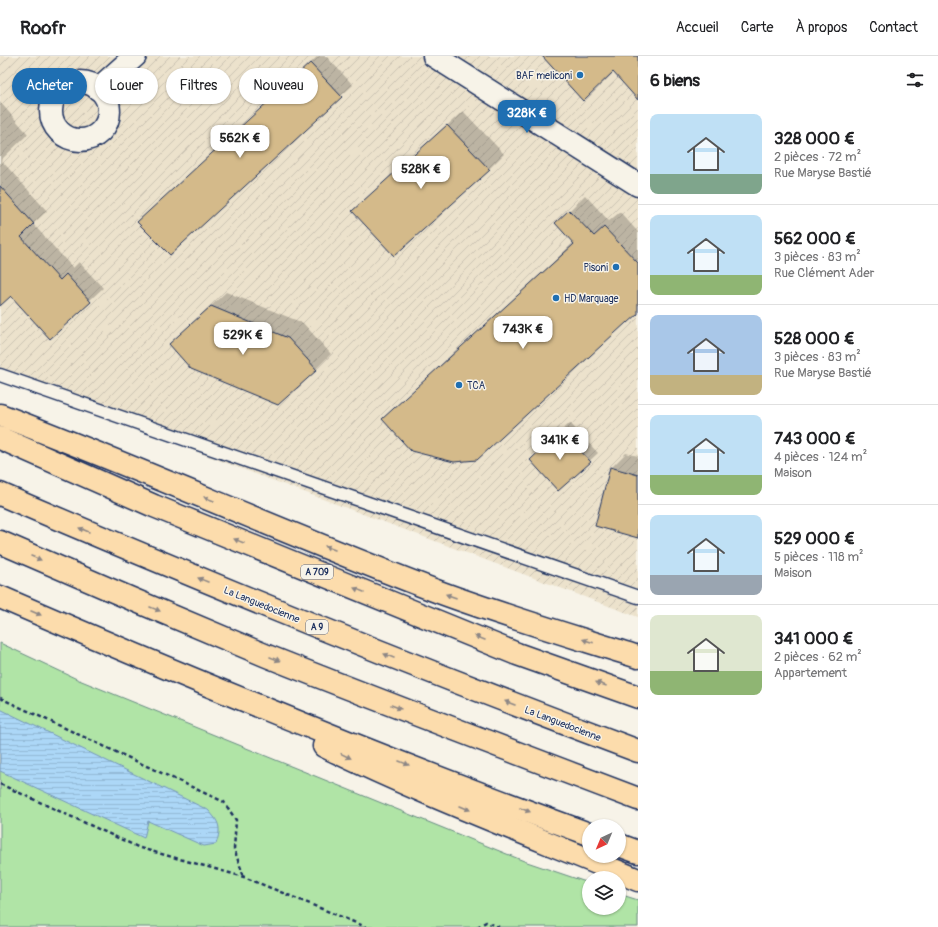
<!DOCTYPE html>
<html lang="fr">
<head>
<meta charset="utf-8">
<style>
  :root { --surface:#fff; --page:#f6f6f6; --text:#202124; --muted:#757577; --line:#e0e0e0; --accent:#1f6fb2 }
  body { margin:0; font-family:Pangolin,sans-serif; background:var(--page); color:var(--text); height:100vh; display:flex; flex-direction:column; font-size:15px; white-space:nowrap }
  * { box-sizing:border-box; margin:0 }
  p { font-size:13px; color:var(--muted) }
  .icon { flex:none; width:22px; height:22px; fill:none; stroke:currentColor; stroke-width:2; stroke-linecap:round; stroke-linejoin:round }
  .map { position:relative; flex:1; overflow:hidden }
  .side { display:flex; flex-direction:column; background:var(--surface); width:300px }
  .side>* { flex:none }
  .guide { position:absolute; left:12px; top:12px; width:380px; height:36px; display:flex; gap:8px }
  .needle { width:26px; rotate:224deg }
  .tools { position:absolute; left:582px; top:763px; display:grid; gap:8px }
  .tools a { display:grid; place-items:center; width:44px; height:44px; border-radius:50%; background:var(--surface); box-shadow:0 1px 3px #0004; font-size:20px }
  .price { position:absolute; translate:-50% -34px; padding:0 9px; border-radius:8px; background:#fff; color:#222; font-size:13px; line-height:26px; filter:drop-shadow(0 1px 2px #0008) }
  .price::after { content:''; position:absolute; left:50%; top:24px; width:12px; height:9px; margin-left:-6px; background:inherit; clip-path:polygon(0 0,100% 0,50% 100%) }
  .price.on { background:var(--accent); color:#fff }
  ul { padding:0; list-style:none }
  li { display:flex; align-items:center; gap:12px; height:100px; padding:0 12px }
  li+li { border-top:1px solid var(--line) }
  li span { display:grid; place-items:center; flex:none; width:112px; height:80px; border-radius:8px; color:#555 }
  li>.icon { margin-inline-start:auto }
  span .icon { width:48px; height:48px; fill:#fffc; stroke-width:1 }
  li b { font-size:17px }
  h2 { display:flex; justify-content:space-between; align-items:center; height:48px; padding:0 12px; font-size:17px }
  .chip { padding:0 14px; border-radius:18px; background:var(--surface); box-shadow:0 1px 3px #0004; font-size:14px; line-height:36px }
  .chip.on { background:var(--accent); color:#fff }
  header { display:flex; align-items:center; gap:24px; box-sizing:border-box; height:56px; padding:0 20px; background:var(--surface); border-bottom:1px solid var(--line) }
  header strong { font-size:19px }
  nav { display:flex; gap:22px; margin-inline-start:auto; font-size:14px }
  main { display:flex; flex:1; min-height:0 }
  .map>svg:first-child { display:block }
</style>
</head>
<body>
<header>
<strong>Roofr</strong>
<nav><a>Accueil</a><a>Carte</a><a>À propos</a><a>Contact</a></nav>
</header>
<main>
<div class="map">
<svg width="638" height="871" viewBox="0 0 638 871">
  <defs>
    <pattern id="industrial-furrows" width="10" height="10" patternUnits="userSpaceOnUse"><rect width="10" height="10" fill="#ece2cc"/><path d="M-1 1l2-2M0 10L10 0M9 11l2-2" fill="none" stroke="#cac2b2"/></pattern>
    <pattern id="water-rules" width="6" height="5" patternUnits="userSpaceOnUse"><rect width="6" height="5" fill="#acd7f7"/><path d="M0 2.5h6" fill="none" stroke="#93b9d6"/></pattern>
  </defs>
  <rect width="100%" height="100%" fill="#f7f3e8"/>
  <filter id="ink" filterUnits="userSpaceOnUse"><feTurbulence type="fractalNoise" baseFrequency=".025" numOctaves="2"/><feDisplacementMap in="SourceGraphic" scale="8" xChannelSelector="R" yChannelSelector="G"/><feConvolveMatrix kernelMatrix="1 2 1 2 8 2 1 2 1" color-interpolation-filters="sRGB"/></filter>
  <g filter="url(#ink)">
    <polygon fill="url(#industrial-furrows)" points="0,0 638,0 638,561 213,402 0,318"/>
    <polygon fill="#b0e4a6" stroke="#668a82" points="0,587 79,624 524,805 589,827 589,852 619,852 619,838 638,844 638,871 0,871"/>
    <path fill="url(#water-rules)" stroke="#7294ba" d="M 0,653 L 208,754 C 219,766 222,771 216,788 L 204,790 L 148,765 L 144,782 L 0,715 Z"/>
    <g fill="#0003">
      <polygon points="318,0 326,0 353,29 341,40 138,166"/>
      <polygon points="0,46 28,78 1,104 47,155 33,168 73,212 79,206 103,232 50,281 11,238 0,239"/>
      <polygon points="463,55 504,98 489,113 353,155"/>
      <polygon points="585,139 609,165 620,156 638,176 638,257 628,265 383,363 574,187 557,167"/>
      <polygon points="226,236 303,267 331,298 316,313 170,288"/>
      <polygon points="570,367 598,397 558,434 539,396"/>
      <polygon points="626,397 638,400 638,481 611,412"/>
    </g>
    <g fill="#d4ba8a" stroke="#1b2f5e">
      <polygon points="542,0 638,0 638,44 613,16 583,45"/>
      <polygon points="310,7 342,41 170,199 137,166"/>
      <polygon points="447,69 490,114 394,200 352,155"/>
      <polygon points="0,130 34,168 21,181 60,224 66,218 91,246 50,283 11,240 0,250"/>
      <polygon points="569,154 594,180 604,171 638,207 638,258 628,267 627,266 477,404 454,406 411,395 382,363 574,188 555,167"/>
      <polygon points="211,250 288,282 317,314 278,349 191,313 169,288"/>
      <polygon points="561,374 591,406 558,435 530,404"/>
      <polygon points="610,411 638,419 638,482 595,470"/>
    </g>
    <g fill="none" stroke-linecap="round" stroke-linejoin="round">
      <g stroke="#1b2f5e" stroke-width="15">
        <polyline id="lane" points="0,319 638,541"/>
      </g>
      <g stroke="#1b2f5e" stroke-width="25">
        <g id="street">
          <polyline points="434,0 638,129"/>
          <circle cx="80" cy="55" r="29"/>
          <polyline points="98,33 135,0"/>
        </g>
      </g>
      <g stroke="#1b2f5e" stroke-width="25">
        <g id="highway">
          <path d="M 0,359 C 147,415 291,480 439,536 C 504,560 572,580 638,601"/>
          <polyline points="0,382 154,450 517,598 638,641"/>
          <path d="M 0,438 C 211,529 423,615 638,695"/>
          <path d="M 0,486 C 89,525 178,563 267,600 C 390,649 514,696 638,743"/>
          <path d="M 0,541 C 194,625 390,706 589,778"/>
          <path d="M 324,690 C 426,740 533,780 638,824"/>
          <polyline points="619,789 638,796"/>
        </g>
      </g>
      <g stroke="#1b2f5e" stroke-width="2.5" stroke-dasharray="4 3" stroke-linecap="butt">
        <polyline points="0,642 224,746 236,764 234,793 244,821"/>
        <polyline points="0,728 140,792 244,821 366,871"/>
        <polyline points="477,871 486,866 499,871"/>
      </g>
      <use href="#lane" stroke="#f7f3e8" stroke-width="12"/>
      <use href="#street" stroke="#f7f3e8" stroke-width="22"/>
      <use href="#highway" stroke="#fcdcac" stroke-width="22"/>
    </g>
    <defs><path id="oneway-solid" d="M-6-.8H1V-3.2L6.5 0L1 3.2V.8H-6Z"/></defs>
    <g fill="#8c8685">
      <use href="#oneway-solid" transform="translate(209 443) rotate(-158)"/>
      <use href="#oneway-solid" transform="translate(84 474) rotate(-157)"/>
      <use href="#oneway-solid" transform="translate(239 485) rotate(-158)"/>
      <use href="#oneway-solid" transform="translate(330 492) rotate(-158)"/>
      <use href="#oneway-solid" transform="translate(36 502) rotate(23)"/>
      <use href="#oneway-solid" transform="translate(203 524) rotate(-158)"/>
      <use href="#oneway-solid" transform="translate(359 534) rotate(-158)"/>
      <use href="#oneway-solid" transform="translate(451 540) rotate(-160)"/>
      <use href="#oneway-solid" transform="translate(155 553) rotate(22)"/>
      <use href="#oneway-solid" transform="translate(36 557) rotate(23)"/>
      <use href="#oneway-solid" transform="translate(480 582) rotate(-158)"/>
      <use href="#oneway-solid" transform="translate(588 585) rotate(-162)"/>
      <use href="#oneway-solid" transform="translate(389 600) rotate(-158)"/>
      <use href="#oneway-solid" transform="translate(275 603) rotate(22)"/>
      <use href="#oneway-solid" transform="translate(601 628) rotate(-160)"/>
      <use href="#oneway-solid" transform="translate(510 647) rotate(-159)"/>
      <use href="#oneway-solid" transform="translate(396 651) rotate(21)"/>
      <use href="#oneway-solid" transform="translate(346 700) rotate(26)"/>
      <use href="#oneway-solid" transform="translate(404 707) rotate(22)"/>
      <use href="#oneway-solid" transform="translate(465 752) rotate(23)"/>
      <use href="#oneway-solid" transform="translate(525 754) rotate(21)"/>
    </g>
  </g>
  <g fill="#1f6fb2" stroke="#f7f3e8" stroke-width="1.5">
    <circle cx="580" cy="19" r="4"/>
    <circle cx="616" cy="211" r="4"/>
    <circle cx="556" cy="242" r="4"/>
    <circle cx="459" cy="329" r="4"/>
  </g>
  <g text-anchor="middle" stroke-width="3" stroke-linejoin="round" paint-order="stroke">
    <g fill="#f7f3e8" stroke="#5d6a87" stroke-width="1">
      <rect x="301" y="509" width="32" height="14" rx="3"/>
      <rect x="306" y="564" width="22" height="14" rx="3"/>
    </g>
    <g font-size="9" font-weight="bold" fill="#1b2f5e">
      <text x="317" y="519">A 709</text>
      <text x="317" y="574">A 9</text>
    </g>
    <g font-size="10" fill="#1b2f5e" stroke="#f7f3e8" text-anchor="end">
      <text x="572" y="23">BAF meliconi</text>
      <text x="608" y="215">Pisoni</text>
      <text x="564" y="246" text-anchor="start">HD Marquage</text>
      <text x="467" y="333" text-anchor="start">TCA</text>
    </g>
    <g font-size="10" fill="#1b2f5e" stroke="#f7f3e8">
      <text transform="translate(262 548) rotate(22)" y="4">La Languedocienne</text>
      <text transform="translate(563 667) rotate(21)" y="4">La Languedocienne</text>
    </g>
  </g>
</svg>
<div class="tools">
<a><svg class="needle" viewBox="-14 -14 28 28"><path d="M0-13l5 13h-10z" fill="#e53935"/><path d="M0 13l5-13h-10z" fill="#757577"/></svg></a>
<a><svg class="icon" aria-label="layers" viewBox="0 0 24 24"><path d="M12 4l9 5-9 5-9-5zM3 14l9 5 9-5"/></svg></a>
</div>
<b class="price on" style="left:527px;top:78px">328K €</b>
<b class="price" style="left:240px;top:103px">562K €</b>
<b class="price" style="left:421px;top:134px">528K €</b>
<b class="price" style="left:523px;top:294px">743K €</b>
<b class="price" style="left:243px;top:300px">529K €</b>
<b class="price" style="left:560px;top:405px">341K €</b>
<div class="guide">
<a class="chip on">Acheter</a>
<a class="chip">Louer</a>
<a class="chip">Filtres</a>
<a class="chip">Nouveau</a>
</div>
</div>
<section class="side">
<h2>6 biens<svg class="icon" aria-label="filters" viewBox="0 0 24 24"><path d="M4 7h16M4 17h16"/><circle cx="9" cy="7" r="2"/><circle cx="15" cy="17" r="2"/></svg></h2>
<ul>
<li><span style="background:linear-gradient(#bfe0f5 75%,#7fa58c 0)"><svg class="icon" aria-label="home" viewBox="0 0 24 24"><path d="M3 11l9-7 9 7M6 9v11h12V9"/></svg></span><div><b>328 000 €</b><p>2 pièces · 72 m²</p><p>Rue Maryse Bastié</p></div></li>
<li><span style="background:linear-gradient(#bfe0f5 75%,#8fb573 0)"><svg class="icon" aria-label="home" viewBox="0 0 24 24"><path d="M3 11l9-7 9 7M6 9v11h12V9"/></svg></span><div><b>562 000 €</b><p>3 pièces · 83 m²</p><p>Rue Clément Ader</p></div></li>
<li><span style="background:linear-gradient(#a9c7e8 75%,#c2b280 0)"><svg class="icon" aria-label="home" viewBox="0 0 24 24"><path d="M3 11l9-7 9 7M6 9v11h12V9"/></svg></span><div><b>528 000 €</b><p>3 pièces · 83 m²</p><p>Rue Maryse Bastié</p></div></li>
<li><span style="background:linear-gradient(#bfe0f5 75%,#8fb573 0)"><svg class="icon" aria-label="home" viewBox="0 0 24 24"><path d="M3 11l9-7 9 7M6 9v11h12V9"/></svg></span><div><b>743 000 €</b><p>4 pièces · 124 m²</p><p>Maison</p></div></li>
<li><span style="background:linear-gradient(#bfe0f5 75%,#9aa5b1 0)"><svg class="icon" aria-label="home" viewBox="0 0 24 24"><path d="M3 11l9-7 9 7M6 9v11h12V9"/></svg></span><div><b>529 000 €</b><p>5 pièces · 118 m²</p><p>Maison</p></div></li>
<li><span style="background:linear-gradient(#dfe7d0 70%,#8fb573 0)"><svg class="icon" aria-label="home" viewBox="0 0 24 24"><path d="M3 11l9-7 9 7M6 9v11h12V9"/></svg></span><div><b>341 000 €</b><p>2 pièces · 62 m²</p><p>Appartement</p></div></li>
</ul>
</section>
</main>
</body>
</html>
